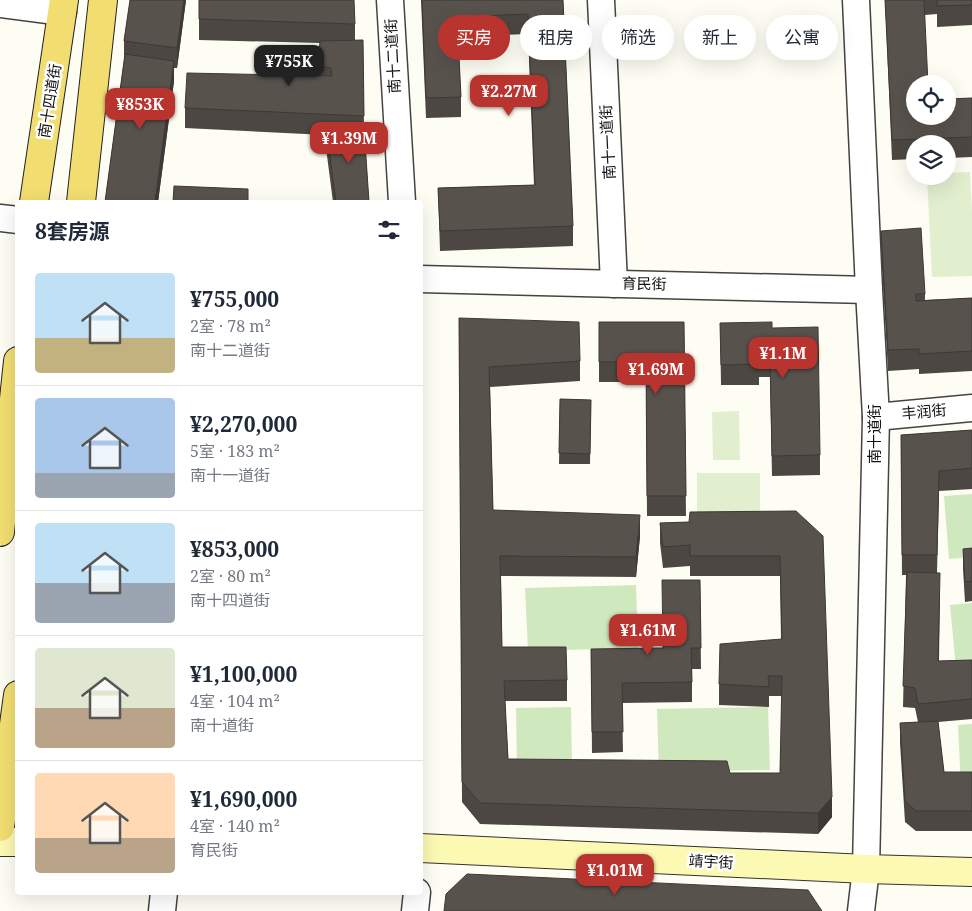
<!DOCTYPE html>
<html lang="zh">
<head>
<meta charset="utf-8">
<style>
  :root { --surface:#fff; --page:#f6f6f7; --text:#1f2937; --muted:#747a83; --line:#e0e1e3; --accent:#b9342e }
  body { margin:0; font-family:"Noto Serif","Noto Sans SC",serif; background:var(--page); color:var(--text); height:100vh; display:flex; flex-direction:column; font-size:19px; white-space:nowrap }
  * { box-sizing:border-box; margin:0 }
  p { font-size:16px; color:var(--muted) }
  .icon { flex:none; width:28px; height:28px; fill:none; stroke:currentColor; stroke-width:2; stroke-linecap:round; stroke-linejoin:round }
  .map { position:relative; flex:1; overflow:hidden }
  .details { position:absolute; left:15px; top:200px; width:408px; height:695px; display:flex; flex-direction:column; background:var(--surface); border-radius:5px; box-shadow:0 5px 20px #0002 }
  .details>* { flex:none }
  .guide { position:absolute; left:438px; top:15px; width:459px; height:45px; display:flex; gap:10px }
  .fabs { position:absolute; left:906px; top:75px; display:grid; gap:10px }
  .fabs a { display:grid; place-items:center; width:50px; height:50px; border-radius:50%; background:var(--surface); box-shadow:0 5px 20px #0002; font-size:25px }
  .price { position:absolute; translate:-50% -42px; padding:0 11px; border-radius:10px; background:var(--accent); color:#fff; font-size:16px; line-height:32px; filter:drop-shadow(0 1px 2px #0008) }
  .price::after { content:''; position:absolute; left:50%; top:30px; width:15px; height:11px; margin-left:-8px; background:inherit; clip-path:polygon(0 0,100% 0,50% 100%) }
  .price.selected { background:#222; color:#fff }
  ul { padding:0; list-style:none }
  li { display:flex; align-items:center; gap:15px; height:125px; padding:0 20px }
  li+li { border-top:1px solid var(--line) }
  li span { display:grid; place-items:center; flex:none; width:140px; height:100px; border-radius:5px; color:#555 }
  li>.icon { margin-inline-start:auto }
  span .icon { width:60px; height:60px; fill:#fffc; stroke-width:1 }
  li b { font-size:21px }
  h2 { display:flex; justify-content:space-between; align-items:center; height:60px; padding:0 20px; font-size:21px }
  .pill { padding:0 18px; border-radius:22px; background:var(--surface); box-shadow:0 5px 20px #0002; font-size:18px; line-height:45px }
  .pill.selected { background:var(--accent); color:#fff }
  .map>svg:first-child { display:block }
</style>
</head>
<body>
<div class="map">
<svg width="972" height="911" viewBox="0 0 972 911">
  <rect width="100%" height="100%" fill="#fefdf3"/>
  <g fill="#d0e8be">
    <polygon points="972,494 972,557 949,559 944,496"/>
    <polygon points="636,585 638,648 528,651 525,588"/>
    <polygon points="972,603 972,667 956,668 950,605"/>
    <polygon points="571,707 572,770 517,771 516,708"/>
    <polygon points="768,707 770,770 659,772 657,709"/>
    <polygon points="972,724 972,787 961,788 958,725"/>
  </g>
  <g fill="#e1efcf">
    <polygon points="970,172 972,211 972,276 932,277 927,176 948,176 948,173"/>
    <polygon points="739,411 740,460 713,460 712,412"/>
    <rect x="697" y="473" width="63" height="44"/>
  </g>
  <g fill="none" stroke-linecap="round" stroke-linejoin="round">
    <g stroke="#434343" stroke-width="29">
      <g id="tertiary">
        <polyline points="390,0 402,202"/>
        <polyline points="601,0 614,284"/>
        <polyline points="856,0 869,290 876,417 866,869 861,911"/>
        <polyline points="0,4 63,12"/>
        <polyline points="0,218 18,220"/>
        <polyline points="420,279 869,290"/>
        <polyline points="876,417 972,408"/>
        <polyline points="162,911 164,892"/>
        <polyline points="415,911 417,892"/>
      </g>
    </g>
    <g stroke="#323232" stroke-width="30">
      <g id="secondary">
        <polyline points="0,842 18,842"/>
        <polyline points="420,848 866,869 972,872"/>
      </g>
    </g>
    <g stroke="#212121" stroke-width="30">
      <g id="primary">
        <polyline points="34,202 64,0"/>
        <polyline points="81,202 103,0"/>
        <polyline points="0,532 18,361"/>
        <polyline points="0,827 18,695"/>
      </g>
    </g>
    <use href="#tertiary" stroke="#fff" stroke-width="26"/>
    <use href="#secondary" stroke="#fbf9b2" stroke-width="28"/>
    <use href="#primary" stroke="#f1dd70" stroke-width="28"/>
  </g>
  <g fill="#4c4742">
    <polygon points="130,0 186,0 177,68 174,68 174,81 158,202 105,202 124,60 124,41"/>
    <polygon points="199,0 355,24 355,40 363,40 364,128 369,202 333,202 326,148 326,135 185,128 185,108 318,76 320,43 199,40"/>
    <polygon points="421,0 563,0 573,226 573,246 440,251 438,188 534,185 528,34 458,37 461,97 461,117 426,118"/>
    <polygon points="885,0 972,0 972,25 937,27 937,14 925,15 915,116 972,98 972,157 948,158 948,144 915,144 915,159 892,160"/>
    <polygon points="881,231 925,294 925,300 972,298 972,371 919,374 919,369 888,371 881,251"/>
    <polygon points="459,318 580,361 580,381 490,387 493,510 640,536 636,577 501,576 502,647 567,680 567,701 505,701 508,759 730,773 780,773 782,696 769,696 769,707 719,705 719,684 781,639 780,576 690,576 690,566 663,568 660,543 660,523 689,522 796,511 832,817 818,834 480,824 462,802"/>
    <polygon points="599,322 684,322 686,516 647,516 646,382 599,382"/>
    <polygon points="720,323 772,328 820,455 820,475 772,476 770,377 759,377 759,385 721,385"/>
    <polygon points="560,399 591,400 590,464 559,464"/>
    <polygon points="972,430 972,489 939,491 937,573 940,593 939,661 972,660 972,719 938,722 944,772 972,772 972,831 916,831 905,822 900,743 900,723 918,722 915,708 903,707 906,575 902,575 901,435"/>
    <polygon points="972,548 972,601 965,602 963,569 963,549"/>
    <polygon points="700,580 701,669 692,669 692,702 622,703 623,752 592,753 591,649 663,648"/>
  </g>
  <g fill="#3e3936">
    <polygon points="184,0 186,0 177,68 177,48"/>
    <polygon points="174,61 174,81 158,202 155,202"/>
    <polygon points="640,515 640,536 636,577 636,557"/>
    <polygon points="832,797 832,817 818,834 818,813"/>
  </g>
  <g fill="#58524d" stroke="#3e3936">
    <polygon points="130,0 184,0 177,48 124,41"/>
    <polygon points="199,0 354,0 355,24 199,19"/>
    <polygon points="422,0 563,0 573,226 440,231 438,188 535,185 528,14 457,17 461,97 426,98"/>
    <polygon points="885,0 924,0 928,84 915,84 915,116 948,116 948,99 972,98 972,137 892,140"/>
    <polygon points="937,0 972,0 972,5 937,6"/>
    <polygon points="363,40 364,116 185,108 187,73 332,76 331,68 318,66 320,41"/>
    <polygon points="125,54 174,61 155,202 105,202"/>
    <polygon points="326,128 364,128 369,202 336,202"/>
    <polygon points="174,186 248,189 248,202 173,202"/>
    <polygon points="921,228 925,294 916,294 916,301 972,298 972,351 919,354 919,349 888,350 881,231"/>
    <polygon points="459,318 579,322 580,361 489,367 493,510 640,515 636,557 500,556 502,647 566,647 567,680 504,681 508,759 727,761 730,773 780,773 782,676 768,676 769,687 719,684 720,644 782,639 780,556 690,556 690,545 663,547 660,523 689,522 690,512 796,511 823,536 832,797 818,813 480,803 462,782"/>
    <polygon points="599,322 684,322 686,496 647,496 646,362 599,362"/>
    <polygon points="772,322 772,328 818,327 820,455 772,456 770,356 759,357 759,364 721,365 720,323"/>
    <polygon points="560,399 591,400 590,454 559,453"/>
    <polygon points="972,430 972,468 939,471 937,555 902,555 901,435"/>
    <polygon points="972,548 972,581 965,582 963,549"/>
    <polygon points="907,572 940,573 938,661 972,660 972,699 918,704 915,688 903,686"/>
    <polygon points="662,580 700,580 701,648 691,648 692,682 622,683 623,732 592,732 591,649 663,648"/>
    <polygon points="938,721 944,772 972,772 972,811 916,811 905,801 900,723"/>
    <polygon points="467,874 808,890 822,911 444,911 446,894"/>
  </g>
  <g text-anchor="middle" stroke-width="5" stroke-linejoin="round" paint-order="stroke">
    <g font-size="15" fill="#101010" stroke="#fff">
      <text transform="translate(393 56) rotate(-93)" y="5">南十二道街</text>
      <text transform="translate(50 101) rotate(-81)" y="5">南十四道街</text>
      <text transform="translate(608 142) rotate(-93)" y="5">南十一道街</text>
      <text transform="translate(644 284) rotate(1)" y="5">育民街</text>
      <text transform="translate(924 412) rotate(-5)" y="5">丰润街</text>
      <text transform="translate(875 434) rotate(-90)" y="5">南十道街</text>
      <text transform="translate(711 862) rotate(3)" y="5">靖宇街</text>
    </g>
  </g>
</svg>
<div class="fabs">
<a><svg class="icon" aria-label="locate" viewBox="0 0 24 24"><circle cx="12" cy="12" r="6"/><path d="M12 2v4M12 18v4M2 12h4M18 12h4"/></svg></a>
<a><svg class="icon" aria-label="layers" viewBox="0 0 24 24"><path d="M12 4l9 5-9 5-9-5zM3 14l9 5 9-5"/></svg></a>
</div>
<b class="price selected" style="left:289px;top:87px">¥755K</b>
<b class="price" style="left:509px;top:117px">¥2.27M</b>
<b class="price" style="left:140px;top:130px">¥853K</b>
<b class="price" style="left:349px;top:164px">¥1.39M</b>
<b class="price" style="left:783px;top:379px">¥1.1M</b>
<b class="price" style="left:656px;top:395px">¥1.69M</b>
<b class="price" style="left:648px;top:656px">¥1.61M</b>
<b class="price" style="left:615px;top:896px">¥1.01M</b>
<div class="guide">
<a class="pill selected">买房</a>
<a class="pill">租房</a>
<a class="pill">筛选</a>
<a class="pill">新上</a>
<a class="pill">公寓</a>
</div>
<section class="details">
<h2>8套房源<svg class="icon" aria-label="filters" viewBox="0 0 24 24"><path d="M4 7h16M4 17h16"/><circle cx="9" cy="7" r="2"/><circle cx="15" cy="17" r="2"/></svg></h2>
<ul>
<li><span style="background:linear-gradient(#bfe0f5 65%,#c2b280 0)"><svg class="icon" aria-label="home" viewBox="0 0 24 24"><path d="M3 11l9-7 9 7M6 9v11h12V9"/></svg></span><div><b>¥755,000</b><p>2室 · 78 m²</p><p>南十二道街</p></div></li>
<li><span style="background:linear-gradient(#a9c7e8 75%,#9aa5b1 0)"><svg class="icon" aria-label="home" viewBox="0 0 24 24"><path d="M3 11l9-7 9 7M6 9v11h12V9"/></svg></span><div><b>¥2,270,000</b><p>5室 · 183 m²</p><p>南十一道街</p></div></li>
<li><span style="background:linear-gradient(#bfe0f5 60%,#9aa5b1 0)"><svg class="icon" aria-label="home" viewBox="0 0 24 24"><path d="M3 11l9-7 9 7M6 9v11h12V9"/></svg></span><div><b>¥853,000</b><p>2室 · 80 m²</p><p>南十四道街</p></div></li>
<li><span style="background:linear-gradient(#dfe7d0 60%,#b9a48a 0)"><svg class="icon" aria-label="home" viewBox="0 0 24 24"><path d="M3 11l9-7 9 7M6 9v11h12V9"/></svg></span><div><b>¥1,100,000</b><p>4室 · 104 m²</p><p>南十道街</p></div></li>
<li><span style="background:linear-gradient(#ffd9b3 65%,#b9a48a 0)"><svg class="icon" aria-label="home" viewBox="0 0 24 24"><path d="M3 11l9-7 9 7M6 9v11h12V9"/></svg></span><div><b>¥1,690,000</b><p>4室 · 140 m²</p><p>育民街</p></div></li>
</ul>
</section>
</div>
</body>
</html>
